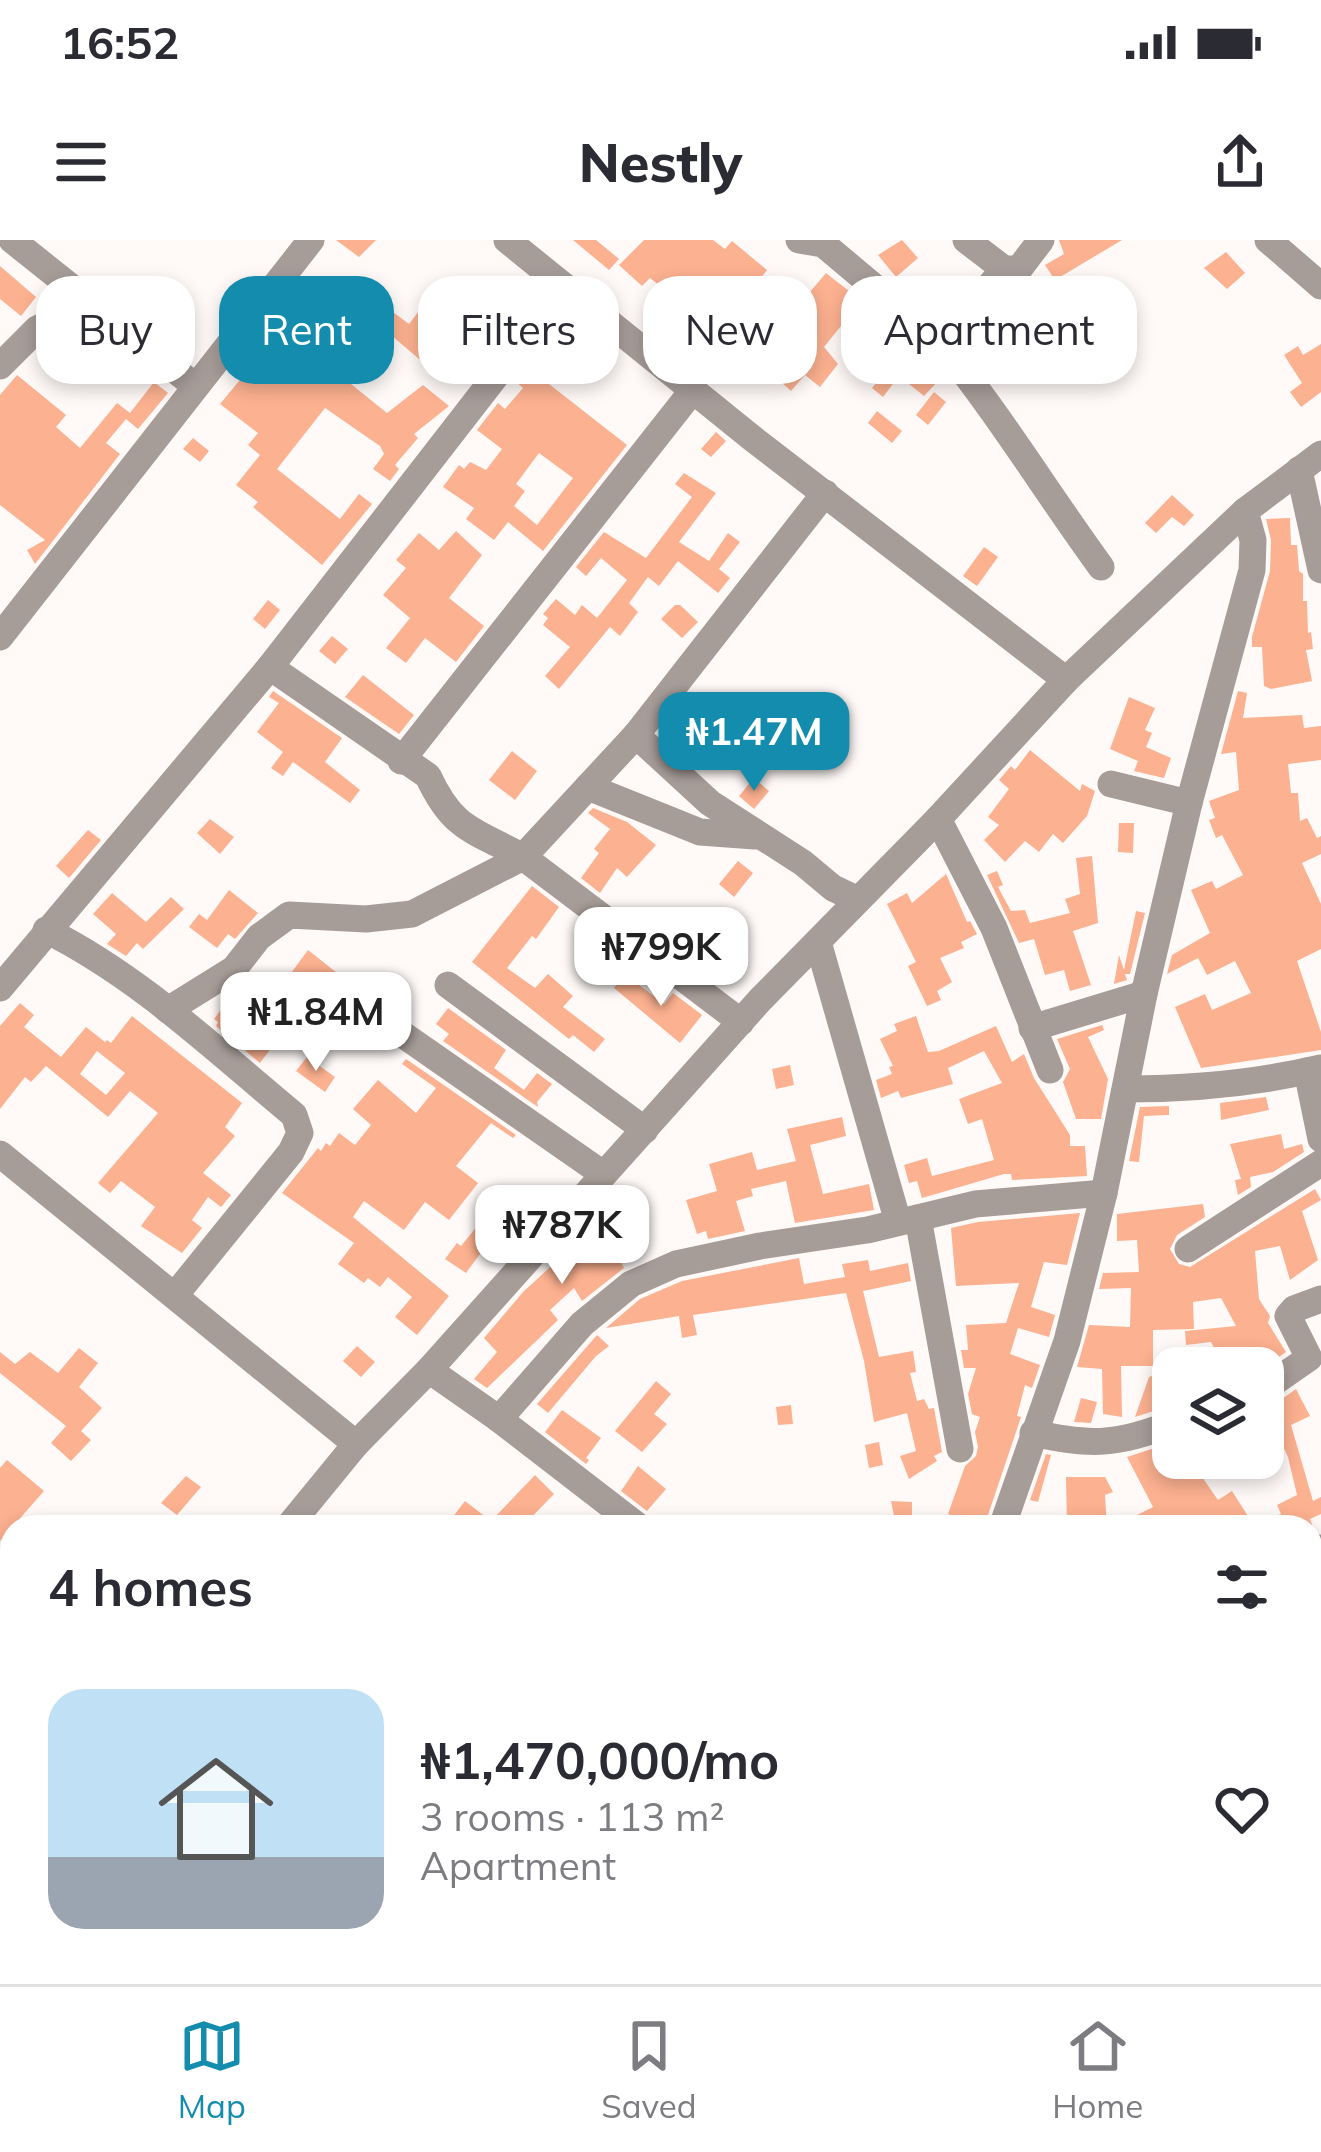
<!DOCTYPE html>
<html lang="en">
<head>
<meta charset="utf-8">
<style>
  :root { --surface:#fff; --page:#f7f7f7; --text:#2b2b33; --muted:#7c7c81; --line:#e1e1e2; --accent:#138cae }
  body { margin:0; font-family:Mulish,sans-serif; background:var(--page); color:var(--text); height:100vh; display:flex; flex-direction:column; font-size:45px; white-space:nowrap }
  * { box-sizing:border-box; margin:0 }
  p { font-size:39px; color:var(--muted) }
  .icon { flex:none; width:66px; height:66px; fill:none; stroke:currentColor; stroke-width:2; stroke-linecap:round; stroke-linejoin:round }
  .map { position:relative; flex:1; overflow:hidden }
  .panel { position:absolute; left:0px; top:1275px; width:1323px; height:471px; display:flex; flex-direction:column; background:var(--surface); border-radius:36px 36px 0 0; box-shadow:0 6px 18px #0003 }
  .panel>* { flex:none }
  .banner { position:absolute; left:36px; top:36px; width:1251px; height:108px; display:flex; gap:24px }
  .controls { position:absolute; left:1152px; top:1107px; display:grid; gap:24px }
  .controls a { display:grid; place-items:center; width:132px; height:132px; border-radius:24px; background:var(--surface); box-shadow:0 6px 18px #0003; font-size:60px }
  .price { position:absolute; translate:-50% -102px; padding:0 27px; border-radius:24px; background:#fff; color:#222; font-size:39px; line-height:78px; filter:drop-shadow(0 3px 6px #0008) }
  .price::after { content:''; position:absolute; left:50%; top:72px; width:36px; height:27px; margin-left:-18px; background:inherit; clip-path:polygon(0 0,100% 0,50% 100%) }
  .price.on { background:var(--accent); color:#fff }
  ul { padding:0; list-style:none }
  li { display:flex; align-items:center; gap:36px; height:300px; padding:0 48px }
  li span { display:grid; place-items:center; flex:none; width:336px; height:240px; border-radius:36px; color:#555 }
  li>.icon { margin-inline-start:auto }
  span .icon { width:144px; height:144px; fill:#fffc; stroke-width:1 }
  li b { font-size:51px }
  h2 { display:flex; justify-content:space-between; align-items:center; height:144px; padding:0 48px; font-size:51px }
  .chip { padding:0 42px; border-radius:36px; background:var(--surface); box-shadow:0 6px 18px #0003; font-size:42px; line-height:108px }
  .chip.on { background:var(--accent); color:#fff }
  .status { display:flex; justify-content:space-between; align-items:center; height:84px; padding:0 60px; background:var(--surface); direction:ltr }
  .status svg { height:33px; fill:currentColor }
  header { display:flex; justify-content:space-between; align-items:center; height:156px; padding:0 48px; background:var(--surface); font-size:54px; font-weight:800 }
  .dock { display:flex; justify-content:space-around; align-items:center; height:168px; border-top:3px solid var(--line); background:var(--surface); font-size:33px; color:var(--muted) }
  .dock a { display:grid; justify-items:center; gap:6px }
  .dock .on { color:var(--accent) }
  .map>svg:first-child { display:block }
</style>
</head>
<body>
<div class="status"><b>16:52</b><svg viewBox="0 0 49 12"><path d="M0 12V9h3v3zM5 12V6h3v6zM10 12V3h3v9zM15 12V0h3v12zM26 1h20v11H26zM47 4h2v5h-2z"/></svg></div>
<header><svg class="icon" aria-label="menu" viewBox="0 0 24 24"><path d="M4 6h16M4 12h16M4 18h16"/></svg>Nestly<svg class="icon" aria-label="share" viewBox="0 0 24 24"><path d="M12 15V3M7 8l5-5 5 5M5 13v7h14v-7"/></svg></header>
<div class="map">
<svg width="1321" height="1744" viewBox="0 0 1321 1744">
  <rect width="100%" height="100%" fill="#fffaf8"/>
  <g fill="#fcb190" fill-rule="evenodd">
    <polygon points="336,0 376,0 359,17"/>
    <polygon points="573,0 596,0 619,19 609,30"/>
    <polygon points="644,0 713,0 725,9 732,1 767,30 738,67 710,39 681,63 650,38 642,46 619,25"/>
    <polygon points="902,0 918,18 896,37 878,15"/>
    <polygon points="1059,0 1122,0 1055,40 1045,25 1064,14"/>
    <polygon points="1226,12 1245,33 1227,49 1204,28"/>
    <polygon points="0,26 36,57 21,76 0,59"/>
    <polygon points="826,33 873,70 857,92 845,81 824,107 838,124 820,147 805,135 791,151 781,142 804,112 789,100 815,69 804,59"/>
    <polygon points="431,55 482,90 497,73 512,86 472,136 432,105 419,119 391,95 346,140 387,173 423,145 449,166 414,194 418,198 395,225 399,229 390,241 373,229 384,214 380,206 325,168 277,229 340,279 359,254 372,264 322,325 253,267 258,262 236,245 260,215 248,205 258,193 220,164 258,118 271,128 305,85 294,77 310,58 336,79 348,65 363,79 377,60 409,84"/>
    <polygon points="682,63 703,84 676,109 653,89"/>
    <polygon points="1073,68 1081,83 1060,95 1052,80"/>
    <polygon points="759,78 770,88 757,104 746,95"/>
    <polygon points="873,94 899,114 903,108 941,138 924,156 899,136 883,157 872,148 882,136 856,115"/>
    <polygon points="1321,104 1321,152 1301,167 1290,152 1302,143 1284,115 1298,106 1303,115"/>
    <path d="M 526,126 L 627,205 L 543,311 L 508,282 L 494,300 L 466,279 L 474,268 L 443,247 L 459,225 L 464,229 L 470,222 L 486,230 L 502,209 L 477,190 L 498,163 L 505,169 L 523,148 L 515,141 ZM 539,213 L 573,238 L 537,285 L 514,266 L 525,251 L 516,244 Z"/>
    <polygon points="17,135 66,175 56,187 80,208 117,163 130,173 154,142 168,153 138,189 126,179 106,203 120,214 35,324 27,310 45,300 0,265 0,155"/>
    <polygon points="934,152 946,162 928,185 916,175"/>
    <polygon points="877,171 902,191 892,203 868,183"/>
    <polygon points="716,192 726,201 711,217 701,209"/>
    <polygon points="193,198 209,211 200,222 183,209"/>
    <polygon points="684,233 716,253 679,302 709,321 728,293 740,302 719,329 730,338 718,353 678,321 659,346 648,337 629,363 638,372 620,396 610,387 559,449 545,436 570,407 543,385 548,378 543,374 556,359 575,375 582,365 597,378 627,340 601,318 586,336 576,327 604,292 646,318 692,257 675,244"/>
    <polygon points="1172,255 1194,275 1184,286 1172,277 1156,293 1145,283"/>
    <polygon points="1290,278 1291,305 1297,305 1299,331 1303,334 1303,361 1307,361 1308,393 1311,392 1313,409 1306,410 1312,441 1271,449 1264,446 1262,407 1252,407 1252,397 1270,331 1271,300 1266,279"/>
    <polygon points="456,291 482,315 449,358 484,386 456,422 425,398 406,423 386,408 410,378 383,355 406,328 396,320 419,293 439,310"/>
    <polygon points="984,307 998,317 977,346 963,336"/>
    <polygon points="268,360 280,370 265,389 253,379"/>
    <polygon points="675,365 680,365 698,382 682,398 661,379"/>
    <polygon points="332,396 348,409 335,424 319,411"/>
    <polygon points="363,435 414,475 399,494 345,457"/>
    <polygon points="273,451 342,498 325,522 360,550 350,563 293,522 283,536 271,528 283,512 257,492 279,463 269,457"/>
    <polygon points="1238,451 1247,453 1243,478 1302,475 1304,488 1321,486 1321,520 1288,524 1291,553 1298,553 1300,581 1307,578 1317,598 1321,596 1321,614 1302,623 1321,664 1321,709 1297,721 1321,792 1321,810 1201,828 1175,767 1205,754 1212,770 1251,753 1235,721 1207,735 1198,718 1167,734 1172,715 1210,693 1191,650 1212,641 1216,649 1243,635 1222,595 1216,598 1209,580 1215,578 1209,561 1239,550 1236,512 1221,514"/>
    <polygon points="1129,457 1155,468 1145,490 1152,493 1146,507 1171,518 1164,538 1134,531 1138,521 1110,509"/>
    <polygon points="1030,510 1080,551 1082,544 1095,551 1087,576 1063,603 1053,594 1039,612 1025,601 1005,622 984,600 999,585 988,577 1009,549 999,540 1011,526 1015,530"/>
    <polygon points="512,511 537,531 515,560 489,540"/>
    <polygon points="754,538 769,551 754,569 739,556"/>
    <polygon points="593,568 627,582 656,605 627,637 617,628 600,653 581,638 599,613 594,609 610,589 588,573"/>
    <polygon points="210,579 234,597 220,614 197,593"/>
    <polygon points="1119,583 1134,583 1133,613 1118,612"/>
    <polygon points="88,590 101,600 69,638 56,626"/>
    <polygon points="1092,616 1098,683 1073,691 1091,745 1070,751 1064,730 1045,735 1034,699 1019,703 987,635 997,631 1003,645 998,647 1011,671 1025,670 1030,683 1070,673 1065,659 1080,654 1076,618"/>
    <polygon points="738,621 753,633 734,657 719,644"/>
    <polygon points="946,634 967,682 970,681 977,694 961,702 964,708 940,718 952,742 937,751 941,760 927,766 908,726 916,722 887,664 907,653 912,663"/>
    <polygon points="532,646 559,667 536,699 532,696 507,728 535,748 548,734 573,756 563,767 605,799 594,812 573,795 569,799 472,722"/>
    <polygon points="229,650 258,673 235,699 228,694 217,708 189,687 199,674 207,680"/>
    <polygon points="112,653 146,682 171,657 184,669 143,709 137,703 126,716 107,704 116,694 93,674"/>
    <polygon points="1136,671 1145,673 1130,734 1125,734 1127,740 1114,744 1119,715 1124,730"/>
    <polygon points="308,710 356,748 342,765 373,790 361,805 329,778 306,809 283,792 260,823 216,786 218,782 214,779 231,756 243,764 267,732 283,744"/>
    <polygon points="625,734 664,764 673,753 702,775 680,803 614,748"/>
    <path d="M 20,763 L 34,775 L 24,787 L 61,817 L 86,787 L 105,802 L 99,809 L 107,800 L 111,803 L 132,776 L 242,863 L 225,887 L 235,896 L 203,933 L 231,955 L 221,967 L 208,957 L 192,980 L 202,988 L 182,1013 L 141,986 L 155,967 L 121,941 L 110,953 L 98,943 L 158,873 L 130,851 L 108,877 L 46,826 L 31,842 L 25,837 L 0,869 L 0,786 ZM 97,811 L 125,833 L 106,855 L 80,834 Z"/>
    <polygon points="448,768 506,810 494,828 524,850 537,833 552,844 537,862 538,867 443,801 449,794 436,784"/>
    <polygon points="916,776 928,812 939,811 996,786 1012,822 1024,814 1034,838 1070,895 1070,906 1085,906 1087,936 1012,940 1011,934 1004,934 922,958 917,941 909,943 904,925 927,918 932,936 994,920 982,879 968,884 959,859 1002,843 984,811 948,828 953,844 901,858 898,851 881,858 876,840 892,834 889,827 893,826 880,799 897,791 894,784"/>
    <polygon points="1102,785 1104,790 1088,797 1108,839 1101,879 1076,879 1063,842 1070,829 1057,799"/>
    <polygon points="307,817 335,837 325,852 296,831"/>
    <polygon points="406,819 516,895 513,898 491,883 456,926 478,943 449,980 425,962 404,990 364,961 353,977 449,1056 417,1095 395,1077 412,1057 388,1037 380,1047 368,1038 364,1043 338,1024 354,1003 282,953 318,908 321,911 326,903 330,906 339,893 355,905 371,885 353,869 378,840 416,873 436,848 402,824"/>
    <polygon points="790,825 794,845 776,849 772,829"/>
    <polygon points="1266,857 1269,870 1221,880 1220,863"/>
    <polygon points="1169,866 1169,875 1144,876 1139,922 1129,921 1140,867"/>
    <polygon points="842,877 846,896 810,905 823,954 869,944 874,970 795,983 786,941 751,949 753,956 736,961 745,991 708,999 706,991 697,994 686,960 717,951 709,924 752,912 757,930 796,921 787,889"/>
    <polygon points="1281,894 1284,909 1302,904 1304,912 1273,932 1250,937 1251,947 1238,955 1235,940 1241,939 1230,904"/>
    <polygon points="1315,949 1321,960 1302,971 1318,1020 1290,1040 1280,1006 1255,1011 1259,1059 1270,1076 1268,1083 1286,1112 1263,1128 1258,1128 1252,1115 1224,1128 1211,1102 1186,1105 1185,1091 1236,1086 1221,1058 1193,1062 1194,1089 1153,1090 1153,1126 1121,1126 1122,1177 1103,1174 1102,1129 1077,1127 1089,1085 1130,1087 1131,1048 1099,1049 1103,1033 1139,1032 1137,1000 1117,1001 1117,974 1203,964 1205,977 1177,995 1170,1009 1179,1024 1190,1027"/>
    <polygon points="627,950 646,994 613,1007 624,1028 582,1061 574,1048 550,1070 558,1080 487,1148 474,1139 497,1112 484,1098 524,1051 558,1020 560,1024 601,1000 590,978 611,967 608,957"/>
    <polygon points="1080,973 1067,1025 1044,1022 1031,1067 1055,1075 1049,1097 1018,1088 1010,1114 1040,1125 1032,1148 1025,1145 1017,1176 1021,1177 985,1284 977,1287 948,1274 965,1226 976,1216 978,1207 975,1192 980,1177 972,1174 968,1154 976,1128 964,1128 961,1110 968,1110 966,1085 1006,1083 1019,1043 956,1046 951,988 978,982"/>
    <polygon points="487,974 501,985 497,990 505,996 495,1008 488,1003 466,1033 445,1019 457,1003 461,1006"/>
    <polygon points="799,1018 804,1044 845,1037 842,1024 868,1020 870,1031 908,1023 911,1041 863,1051 879,1117 913,1111 916,1132 910,1133 917,1161 924,1159 929,1169 934,1168 942,1212 934,1216 937,1221 909,1239 900,1216 916,1211 907,1173 874,1182 864,1121 846,1053 693,1075 697,1095 682,1098 679,1076 606,1088 640,1059 682,1041"/>
    <polygon points="597,1095 609,1106 596,1116 548,1173 537,1164"/>
    <polygon points="357,1106 375,1122 361,1137 343,1121"/>
    <polygon points="79,1108 98,1123 79,1147 102,1168 81,1191 91,1200 71,1221 51,1203 66,1186 0,1133 0,1112 15,1124 30,1112 58,1133"/>
    <polygon points="1173,1127 1173,1144 1161,1149 1155,1164 1157,1170 1135,1177 1149,1137"/>
    <polygon points="656,1141 671,1154 654,1174 667,1184 642,1212 615,1191"/>
    <polygon points="1296,1149 1310,1176 1291,1185 1313,1261 1321,1257 1321,1274 1310,1279 1313,1287 1141,1287 1135,1276 1153,1267 1127,1217 1173,1202 1173,1218 1189,1218 1218,1260 1232,1251 1253,1284 1281,1274 1277,1265 1297,1255 1288,1217 1268,1172 1284,1165 1282,1159"/>
    <polygon points="1081,1158 1097,1162 1091,1183 1074,1182"/>
    <polygon points="791,1165 793,1184 778,1185 776,1167"/>
    <polygon points="562,1170 601,1198 586,1218 589,1220 586,1224 545,1192"/>
    <polygon points="879,1202 883,1225 869,1228 865,1205"/>
    <polygon points="1046,1214 1051,1215 1038,1262 1030,1260"/>
    <polygon points="7,1220 44,1251 0,1301 0,1228"/>
    <polygon points="638,1226 666,1249 647,1271 621,1251"/>
    <polygon points="535,1235 554,1254 522,1287 445,1287 465,1261 491,1281"/>
    <polygon points="186,1236 201,1247 177,1275 161,1263"/>
    <polygon points="1066,1237 1105,1237 1113,1252 1105,1255 1107,1287 1067,1287"/>
    <polygon points="891,1261 912,1262 912,1281 895,1281"/>
  </g>
  <g fill="none" stroke-linecap="round" stroke-linejoin="round">
    <g stroke="#a69c98" stroke-width="27">
      <polyline points="12,0 195,146"/>
      <polyline points="507,0 752,198 1066,440"/>
      <polyline points="799,0 823,4 941,103"/>
      <polyline points="966,0 1004,29 1019,29 1041,0"/>
      <polyline points="1268,0 1321,46"/>
      <path d="M 1004,29 L 941,103 C 999,174 1047,253 1101,327"/>
      <polyline points="0,126 37,89 90,62"/>
      <polyline points="1299,230 1321,330"/>
      <polyline points="0,397 311,0"/>
      <path d="M 270,427 L 428,536 C 454,592 475,590 523,617 L 741,782"/>
      <polyline points="636,495 825,253"/>
      <polyline points="401,521 693,150"/>
      <polyline points="1111,544 1189,563"/>
      <polyline points="588,547 700,592 755,596"/>
      <polyline points="938,579 994,688 1050,830"/>
      <path d="M 46,690 C 140,737 214,809 294,875 L 300,893 L 291,912 L 176,1054"/>
      <polyline points="818,702 898,982"/>
      <polyline points="448,745 645,890"/>
      <polyline points="0,748 270,427 565,47"/>
      <polyline points="168,770 234,729 259,697 289,675 366,679 412,674 523,617 636,495 710,563 803,623 833,648 856,659"/>
      <polyline points="1032,788 1144,754"/>
      <polyline points="402,794 603,934"/>
      <polyline points="1307,831 1321,899"/>
      <path d="M 1126,849 C 1192,849 1257,843 1321,828"/>
      <polyline points="0,914 356,1204"/>
      <polyline points="918,978 960,1209"/>
      <polyline points="1188,1009 1321,923"/>
      <polyline points="429,1130 499,1179 582,1084 631,1044 676,1024 760,1006 867,990 975,964 1104,953"/>
      <polyline points="1263,1150 1309,1118 1288,1076 1294,1069 1321,1059"/>
      <polyline points="499,1179 639,1287"/>
      <path d="M 1033,1193 C 1090,1206 1118,1205 1173,1183"/>
      <polyline points="288,1287 356,1204 429,1130 760,760 938,579 1066,440 1245,271 1321,214"/>
      <polyline points="1002,1287 1067,1101 1104,953 1144,754 1189,563 1252,330 1253,300 1245,271"/>
      <polyline points="1311,1312 1321,1308"/>
      <polyline points="1311,1427 1321,1441"/>
      <polyline points="0,1665 12,1648"/>
      <polyline points="764,1734 777,1744"/>
      <polyline points="1232,1734 1246,1744"/>
      <polyline points="705,1744 712,1734"/>
      <polyline points="1300,1744 1321,1732"/>
    </g>
  </g>
</svg>
<div class="controls">
<a><svg class="icon" aria-label="layers" viewBox="0 0 24 24"><path d="M12 4l9 5-9 5-9-5zM3 14l9 5 9-5"/></svg></a>
</div>
<b class="price on" style="left:754px;top:554px">₦1.47M</b>
<b class="price" style="left:661px;top:769px">₦799K</b>
<b class="price" style="left:316px;top:834px">₦1.84M</b>
<b class="price" style="left:562px;top:1047px">₦787K</b>
<div class="banner">
<a class="chip">Buy</a>
<a class="chip on">Rent</a>
<a class="chip">Filters</a>
<a class="chip">New</a>
<a class="chip">Apartment</a>
</div>
<section class="panel">
<h2>4 homes<svg class="icon" aria-label="filters" viewBox="0 0 24 24"><path d="M4 7h16M4 17h16"/><circle cx="9" cy="7" r="2"/><circle cx="15" cy="17" r="2"/></svg></h2>
<ul>
<li><span style="background:linear-gradient(#bfe0f5 70%,#9aa5b1 0)"><svg class="icon" aria-label="home" viewBox="0 0 24 24"><path d="M3 11l9-7 9 7M6 9v11h12V9"/></svg></span><div><b>₦1,470,000/mo</b><p>3 rooms · 113 m²</p><p>Apartment</p></div><svg class="icon" aria-label="heart" viewBox="0 0 24 24"><path d="M12 20l-8-8c-3-5 5-10 8-4 3-6 11-1 8 4z"/></svg></li>
</ul>
</section>
</div>
<nav class="dock">
<a class="on"><svg class="icon" aria-label="map" viewBox="0 0 24 24"><path d="M3 6l6-2 6 2 6-2v14l-6 2-6-2-6 2zM9 4v14M15 6v14"/></svg>Map</a>
<a><svg class="icon" aria-label="saved" viewBox="0 0 24 24"><path d="M7 4h10v16l-5-4-5 4z"/></svg>Saved</a>
<a><svg class="icon" aria-label="home" viewBox="0 0 24 24"><path d="M3 11l9-7 9 7M6 9v11h12V9"/></svg>Home</a>
</nav>
</body>
</html>
